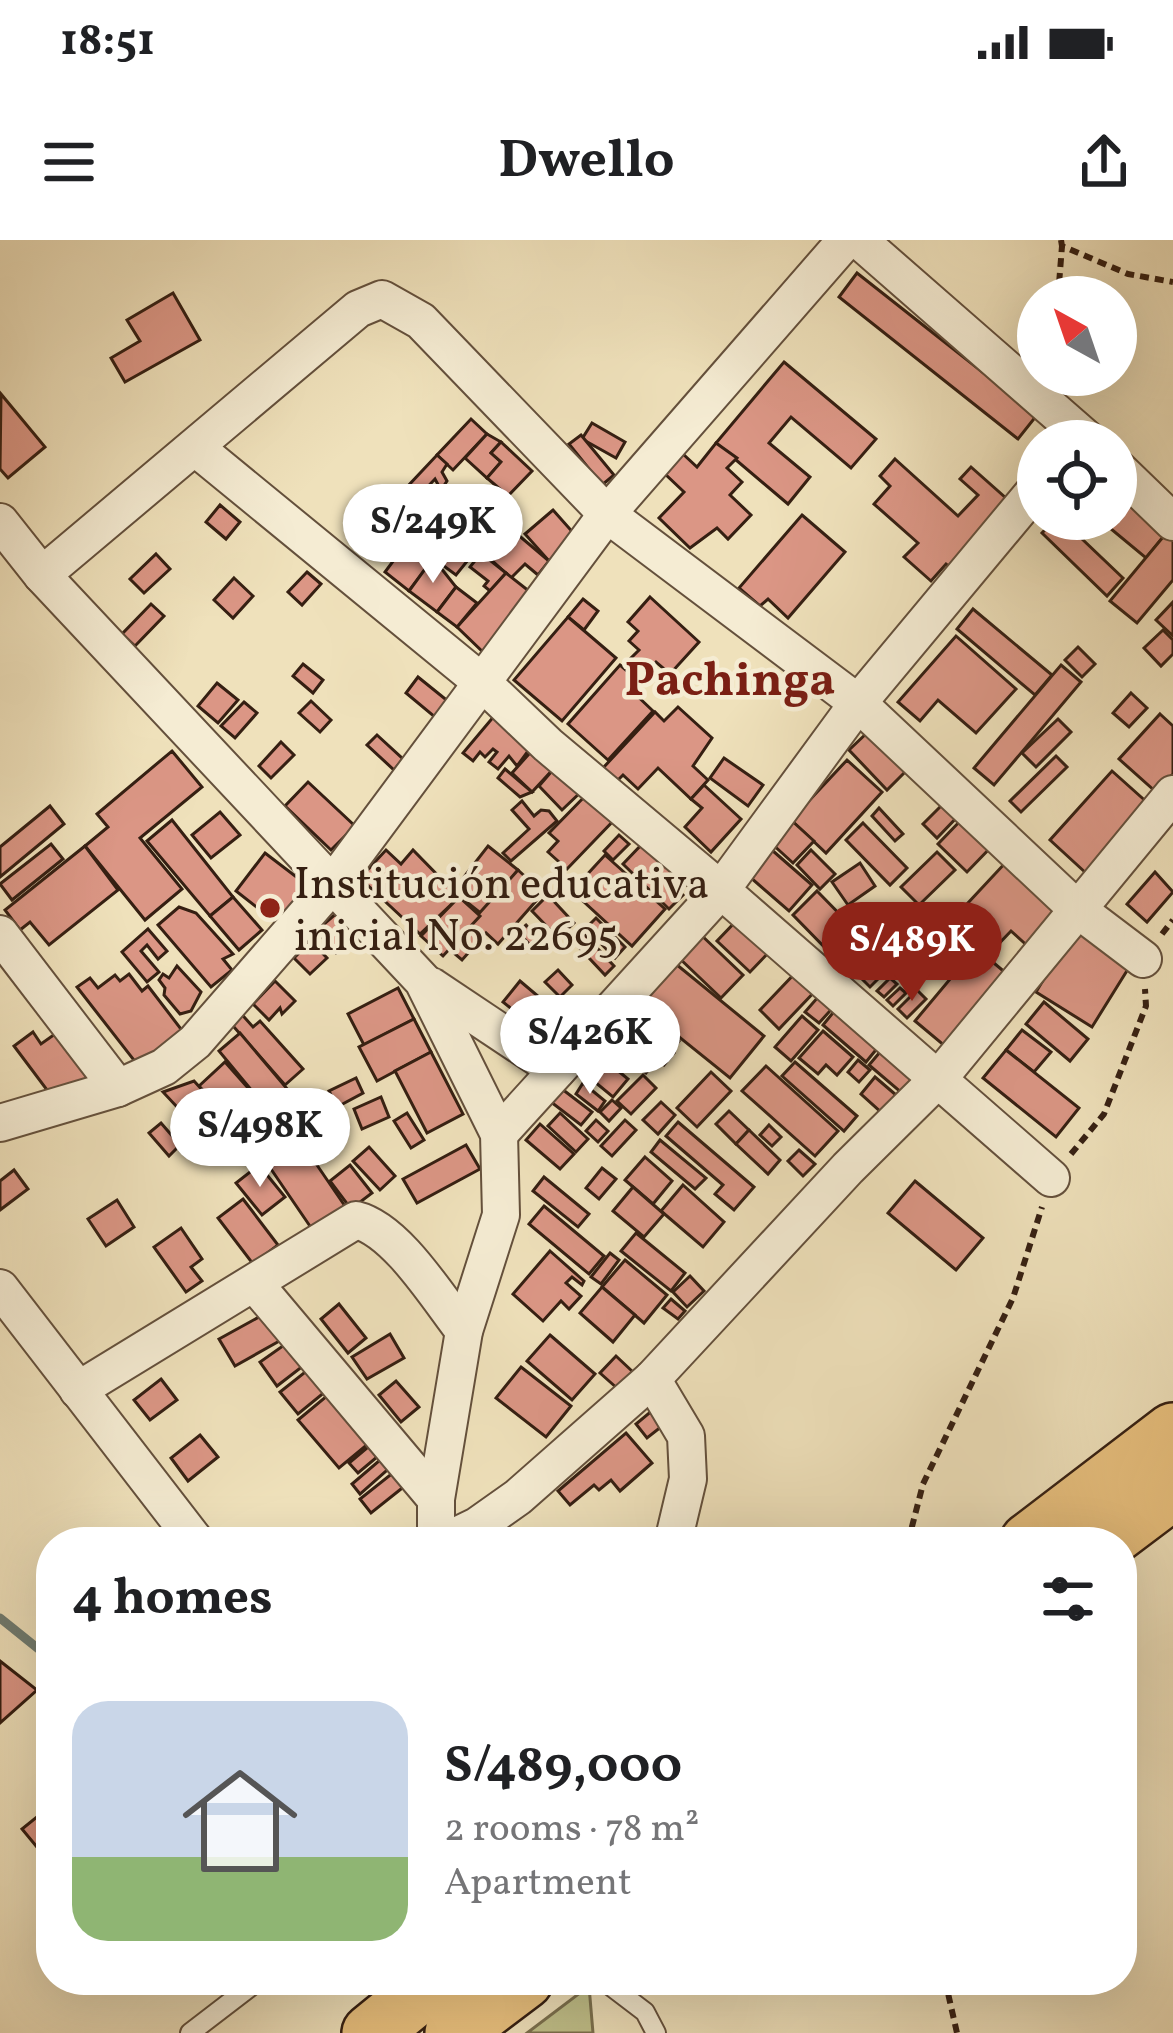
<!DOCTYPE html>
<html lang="en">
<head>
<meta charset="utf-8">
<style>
  :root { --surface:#fff; --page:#f2f2f2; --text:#202124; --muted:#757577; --line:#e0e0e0; --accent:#8f2418 }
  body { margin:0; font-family:Vollkorn,serif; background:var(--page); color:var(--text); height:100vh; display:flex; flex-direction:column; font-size:45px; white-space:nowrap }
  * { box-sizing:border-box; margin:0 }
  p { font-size:39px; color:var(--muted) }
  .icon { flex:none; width:66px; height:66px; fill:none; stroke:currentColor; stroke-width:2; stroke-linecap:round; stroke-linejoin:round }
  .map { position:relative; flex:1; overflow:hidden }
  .panel { position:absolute; left:36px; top:1287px; width:1101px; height:468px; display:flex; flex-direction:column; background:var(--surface); border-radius:48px; box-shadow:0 12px 48px #0002 }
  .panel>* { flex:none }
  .needle { width:78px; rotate:320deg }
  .buttons { position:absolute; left:1017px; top:36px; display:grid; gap:24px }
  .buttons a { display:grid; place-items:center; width:120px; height:120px; border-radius:50%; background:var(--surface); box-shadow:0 12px 48px #0002; font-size:60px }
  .price { position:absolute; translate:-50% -102px; padding:0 27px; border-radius:42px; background:#fff; color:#222; font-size:39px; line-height:78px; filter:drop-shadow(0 3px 6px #0008) }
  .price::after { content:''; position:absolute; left:50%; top:72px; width:36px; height:27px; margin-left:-18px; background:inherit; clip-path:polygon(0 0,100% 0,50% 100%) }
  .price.selected { background:var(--accent); color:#fff }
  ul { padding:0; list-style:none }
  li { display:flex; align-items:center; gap:36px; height:300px; padding:0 36px }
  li+li { border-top:3px solid var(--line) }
  li span { display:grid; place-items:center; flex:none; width:336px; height:240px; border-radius:36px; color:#555 }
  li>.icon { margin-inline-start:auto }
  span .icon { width:144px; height:144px; fill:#fffc; stroke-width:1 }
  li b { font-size:51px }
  h2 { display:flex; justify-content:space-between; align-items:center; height:144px; padding:0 36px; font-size:51px }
  .status { display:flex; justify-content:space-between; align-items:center; height:84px; padding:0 60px; background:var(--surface); direction:ltr }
  .status svg { height:33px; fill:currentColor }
  header { display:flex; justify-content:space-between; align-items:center; height:156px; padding:0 36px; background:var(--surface); font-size:54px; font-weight:700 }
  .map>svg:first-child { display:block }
</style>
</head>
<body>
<div class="status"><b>18:51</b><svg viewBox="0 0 49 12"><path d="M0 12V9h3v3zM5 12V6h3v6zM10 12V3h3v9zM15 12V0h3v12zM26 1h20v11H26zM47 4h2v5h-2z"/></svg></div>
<header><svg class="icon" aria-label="menu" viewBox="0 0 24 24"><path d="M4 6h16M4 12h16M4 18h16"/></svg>Dwello<svg class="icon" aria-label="share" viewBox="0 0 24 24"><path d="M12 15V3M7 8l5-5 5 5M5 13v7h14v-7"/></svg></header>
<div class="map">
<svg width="1173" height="1793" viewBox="0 0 1173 1793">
  <rect width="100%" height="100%" fill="#efe1bb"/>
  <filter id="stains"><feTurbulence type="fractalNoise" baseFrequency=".00167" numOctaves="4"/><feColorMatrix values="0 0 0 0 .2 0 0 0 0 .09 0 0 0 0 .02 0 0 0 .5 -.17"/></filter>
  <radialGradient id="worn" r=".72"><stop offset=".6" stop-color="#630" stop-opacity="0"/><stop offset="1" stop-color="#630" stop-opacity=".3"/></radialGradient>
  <polygon fill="#c1c18b" stroke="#7b704e" stroke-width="3" points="589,1746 593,1793 527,1793"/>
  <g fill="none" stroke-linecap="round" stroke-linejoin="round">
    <polyline stroke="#727e73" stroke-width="9" points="0,1378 51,1419"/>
  </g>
  <g fill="#db9685" stroke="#351f12" stroke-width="3">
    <polygon points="857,33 1037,175 1018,199 839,57"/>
    <polygon points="173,53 200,100 125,142 111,118 140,101 127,80"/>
    <polygon points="784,122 876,199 851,228 791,177 769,203 810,237 788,264 716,203"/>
    <polygon points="1,154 45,207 8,238 0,229"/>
    <polygon points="471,179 487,194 453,230 437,215"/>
    <polygon points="592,183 625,202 616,218 582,199"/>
    <polygon points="487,194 501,202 491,213 501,222 487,238 465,218"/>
    <polygon points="581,195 614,235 602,245 569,204"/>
    <polygon points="501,202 532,231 508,256 487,238 501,222 491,213"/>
    <polygon points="716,203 737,218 727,228 742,242 730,255 751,275 728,299 717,288 690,308 659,278 684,252 664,233 683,214 697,227"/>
    <polygon points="437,215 447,224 442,232 447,241 441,250 435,239 418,257 407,247"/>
    <polygon points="895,219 958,276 978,255 960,239 971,227 1016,267 957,333 946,324 931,341 904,317 918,303 874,264 890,246 880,236"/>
    <polygon points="1116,248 1168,291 1146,318 1099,279 1116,279"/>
    <polygon points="220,265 240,282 226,299 206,282"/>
    <polygon points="553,270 577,297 549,321 525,294"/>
    <polygon points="802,275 845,312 788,378 768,359 760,366 739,348"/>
    <polygon points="1055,279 1061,279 1123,338 1107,356 1042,293"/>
    <polygon points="423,281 448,300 409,351 385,332"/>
    <polygon points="459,286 481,304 456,335 433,318"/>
    <polygon points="510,288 549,321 538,335 525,324 511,338 486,315"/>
    <polygon points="1168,291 1173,295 1173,340 1137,383 1110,361"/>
    <polygon points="481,313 506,333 490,351 484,346 488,341 470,327"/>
    <polygon points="156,314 170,329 144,353 130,339"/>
    <polygon points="433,318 456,347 437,372 409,351"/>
    <polygon points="307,332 321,344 302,365 288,352"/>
    <polygon points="506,333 534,355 484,413 457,387"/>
    <polygon points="234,338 253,356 233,378 214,360"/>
    <polygon points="456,347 477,363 457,387 437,372"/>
    <polygon points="650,357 699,402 670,434 656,422 642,437 626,423 639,410 629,401 638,391 628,382"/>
    <polygon points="583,359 598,371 584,390 568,377"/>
    <polygon points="1173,362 1173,396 1156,380"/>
    <polygon points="151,364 164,376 135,406 122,394"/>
    <polygon points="973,369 1052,435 1035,455 957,389"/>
    <polygon points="568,377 616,418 562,481 514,440"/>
    <polygon points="1163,390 1173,400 1173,414 1161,426 1144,408"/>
    <polygon points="956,396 1016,449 976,493 938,460 920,481 898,462"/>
    <polygon points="1078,407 1095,424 1082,437 1065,420"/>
    <polygon points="303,424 323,440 313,453 293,436"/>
    <polygon points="620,425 640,442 632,451 653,471 608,520 568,484"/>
    <polygon points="1061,425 1081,442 994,545 974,528"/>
    <polygon points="418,437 449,462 436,478 406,453"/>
    <polygon points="217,443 238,460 218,483 198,466"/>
    <polygon points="1131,453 1147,468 1129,487 1113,473"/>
    <polygon points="311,461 331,480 320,492 299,473"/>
    <polygon points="244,462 257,473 235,498 221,486"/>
    <polygon points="678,467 712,498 693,526 708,540 691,559 658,528 638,549 623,535 617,541 603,528 655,472 664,481"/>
    <polygon points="1160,474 1173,486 1173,534 1156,552 1119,519"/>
    <polygon points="495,475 534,503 517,526 509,516 498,529 489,522 497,512 493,509 485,517 480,512 473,521 463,513"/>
    <polygon points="1058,479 1071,492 1036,527 1022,513"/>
    <polygon points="869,491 907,530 887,550 849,510"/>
    <polygon points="377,495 403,519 394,530 367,505"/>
    <polygon points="281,502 294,515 271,538 259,526"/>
    <polygon points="537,505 558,524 532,552 512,533"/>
    <polygon points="172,511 202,547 140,598 182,649 145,680 85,606 108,587 97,574"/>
    <polygon points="1056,516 1067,527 1021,572 1010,561"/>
    <polygon points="724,518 763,545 748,566 710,538"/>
    <polygon points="847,520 882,552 826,613 791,580"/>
    <polygon points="558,524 585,548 562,570 539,546"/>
    <polygon points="505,529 532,552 520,557 498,538"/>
    <polygon points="1112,531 1150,565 1087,634 1050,600"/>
    <polygon points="308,542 355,586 331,610 285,566"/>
    <polygon points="704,545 741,579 711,612 685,587 702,568 691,559"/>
    <polygon points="590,551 617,577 567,629 548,612 558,601 549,593"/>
    <polygon points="522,561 534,576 541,570 549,571 557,581 511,621 503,613 529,589 512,570"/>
    <polygon points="946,561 960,574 937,598 923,584"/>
    <polygon points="50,566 64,584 0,637 0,607"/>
    <polygon points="879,568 903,594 895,601 872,576"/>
    <polygon points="220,572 240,595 211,618 192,595"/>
    <polygon points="963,578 993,605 967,632 938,604"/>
    <polygon points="172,580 233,657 210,676 147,601"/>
    <polygon points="791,580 814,601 793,623 770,602"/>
    <polygon points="863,583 907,628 890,645 846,600"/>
    <polygon points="619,595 629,604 613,620 604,611"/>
    <polygon points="646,600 679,633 670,643 683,655 669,669 623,624"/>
    <polygon points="51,604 63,619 12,660 0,644"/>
    <polygon points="765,604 812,645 789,671 742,630"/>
    <polygon points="85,606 118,650 49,705 30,682 20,690 5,670"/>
    <polygon points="488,606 518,630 483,675 453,651"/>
    <polygon points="386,610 401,624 413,610 459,657 420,694 360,638"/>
    <polygon points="811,610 835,634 820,649 797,625"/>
    <polygon points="937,612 955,630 919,665 901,647"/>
    <polygon points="265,613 307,645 277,683 236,651"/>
    <polygon points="605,615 665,669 632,706 572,651"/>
    <polygon points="1007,621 1065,675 1032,710 1011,691 989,714 953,679"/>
    <polygon points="860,623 875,646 848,665 832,642"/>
    <polygon points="518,630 543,653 498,704 486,693 462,720 448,708"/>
    <polygon points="1155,632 1173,652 1147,682 1127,664"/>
    <polygon points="817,651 861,696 837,720 793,675"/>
    <polygon points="548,655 574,683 558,698 532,671"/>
    <polygon points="233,657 262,690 239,710 210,676"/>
    <polygon points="459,657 480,676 443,716 421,696"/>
    <polygon points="179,667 196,673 233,714 223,719 232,730 211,747 158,685"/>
    <polygon points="339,671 359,693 336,713 316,691"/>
    <polygon points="740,677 772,709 750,732 717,701"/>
    <polygon points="596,678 625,707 615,718 586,688"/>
    <polygon points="526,685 539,700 532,707 518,692"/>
    <polygon points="1076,686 1133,721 1092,787 1036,752"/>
    <polygon points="148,689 167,711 158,719 147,705 141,711 159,732 147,742 122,712"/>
    <polygon points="698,692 743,735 721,758 676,715"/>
    <polygon points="584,694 614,726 605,735 575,703"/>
    <polygon points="311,701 327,718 310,734 294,718"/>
    <polygon points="874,705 893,724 870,747 851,728"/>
    <polygon points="976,708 1007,734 946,807 915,781"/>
    <polygon points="671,720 764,796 730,838 637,763"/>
    <polygon points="177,726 201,752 191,771 180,774 164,755 165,748 159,740 163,734 169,738"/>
    <polygon points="801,727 820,746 779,789 760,770"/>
    <polygon points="558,730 572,745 560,757 545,742"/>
    <polygon points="129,734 142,751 148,746 184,793 140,828 77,747 90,738 98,748 115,735 120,741"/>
    <polygon points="890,738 897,744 884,757 877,751"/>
    <polygon points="275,741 295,761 282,774 280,768 269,780 253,764"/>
    <polygon points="520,741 539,757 534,764 567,790 555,804 503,762"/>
    <polygon points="398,748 414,779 364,805 348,774"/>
    <polygon points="900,748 906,753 893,766 887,760"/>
    <polygon points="825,749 839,761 819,783 805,772"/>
    <polygon points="917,750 926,759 907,778 898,769"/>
    <polygon points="1044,762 1088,799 1070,821 1026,784"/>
    <polygon points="841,763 884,800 866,822 823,785"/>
    <polygon points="237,769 253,787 260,781 303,829 285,845 226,778"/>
    <polygon points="644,771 661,785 653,795 636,781"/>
    <polygon points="628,775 674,813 664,825 657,820 646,833 630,820 623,829 599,810"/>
    <polygon points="802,776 818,790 791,821 775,807"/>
    <polygon points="414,779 431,812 377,841 359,807"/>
    <polygon points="664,786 679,801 672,810 656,795"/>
    <polygon points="1022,790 1051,812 1034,832 1006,810"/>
    <polygon points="823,791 853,817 837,835 826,825 818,834 799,818"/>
    <polygon points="33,792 41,804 55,794 88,838 56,862 14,806"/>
    <polygon points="240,793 294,857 273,876 219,811"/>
    <polygon points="886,805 920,835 903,854 869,825"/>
    <polygon points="1006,810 1079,868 1056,897 983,838"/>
    <polygon points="431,812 463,874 427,893 395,831"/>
    <polygon points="599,815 628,839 613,857 584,833"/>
    <polygon points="858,820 870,830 859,842 848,832"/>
    <polygon points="225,822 273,876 247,899 199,846"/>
    <polygon points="795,822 857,876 844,891 782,836"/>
    <polygon points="766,826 838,891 815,916 742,851"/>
    <polygon points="711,832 731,851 697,887 677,868"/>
    <polygon points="643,835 656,848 631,874 617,861"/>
    <polygon points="875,837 896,855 881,872 861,854"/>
    <polygon points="356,838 363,853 337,867 329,851"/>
    <polygon points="194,841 227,877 205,897 163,852"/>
    <polygon points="583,843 605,861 598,871 576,854"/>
    <polygon points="562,849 592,872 581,885 551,862"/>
    <polygon points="381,857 389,877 362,889 354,869"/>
    <polygon points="612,860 621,868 609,881 600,872"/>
    <polygon points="661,862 675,875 658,894 643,880"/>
    <polygon points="729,871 749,890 736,904 716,884"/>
    <polygon points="407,873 424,900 411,908 394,881"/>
    <polygon points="560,873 588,899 576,912 548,886"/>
    <polygon points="229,880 243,896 218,919 203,902"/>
    <polygon points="596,880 608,891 598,902 586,891"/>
    <polygon points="625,880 636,890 612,916 601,906"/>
    <polygon points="678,882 754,947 734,970 715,954 723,945 666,896"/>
    <polygon points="161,883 180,905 169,916 149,893"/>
    <polygon points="540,884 574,914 560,929 526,900"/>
    <polygon points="769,885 781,897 772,906 760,895"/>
    <polygon points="293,890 347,969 314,992 260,913"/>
    <polygon points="749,890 780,920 768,934 736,904"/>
    <polygon points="660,900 706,938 695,949 651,912"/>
    <polygon points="466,905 480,929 417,963 403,939"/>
    <polygon points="369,907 395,936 380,950 353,921"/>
    <polygon points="799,910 815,924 803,936 788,921"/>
    <polygon points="645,917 672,941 653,964 625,940"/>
    <polygon points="259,925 285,957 262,975 236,943"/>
    <polygon points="350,925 372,953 351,969 330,941"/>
    <polygon points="602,928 616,939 599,959 586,948"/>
    <polygon points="14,930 28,949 0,970 0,941"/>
    <polygon points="544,937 589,974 578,987 533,951"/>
    <polygon points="915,941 983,998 956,1030 888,973"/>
    <polygon points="683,945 724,982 703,1007 661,971"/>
    <polygon points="633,947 664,974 644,997 613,971"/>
    <polygon points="243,959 278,1005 253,1024 218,978"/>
    <polygon points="117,960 134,987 106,1006 88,979"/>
    <polygon points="544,966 604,1016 589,1034 529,984"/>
    <polygon points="181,988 202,1019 191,1027 202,1041 186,1052 154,1007"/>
    <polygon points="636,993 685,1033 671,1051 621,1011"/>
    <polygon points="550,1011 584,1041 582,1045 572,1037 566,1043 581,1056 569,1069 561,1061 543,1081 513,1054"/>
    <polygon points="610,1013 619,1020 601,1044 591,1037"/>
    <polygon points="625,1020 667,1055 644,1083 602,1047"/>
    <polygon points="690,1036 704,1051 687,1067 673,1052"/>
    <polygon points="602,1047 635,1075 613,1102 580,1073"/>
    <polygon points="671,1059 685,1071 678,1079 663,1068"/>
    <polygon points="339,1064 366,1098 348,1113 321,1079"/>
    <polygon points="268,1072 283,1099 235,1126 219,1099"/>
    <polygon points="390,1094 404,1118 367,1139 352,1117"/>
    <polygon points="550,1095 595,1134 572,1160 527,1121"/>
    <polygon points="287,1103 303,1126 277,1146 260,1122"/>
    <polygon points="616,1116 633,1132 618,1149 600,1133"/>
    <polygon points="314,1125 331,1147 298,1174 280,1152"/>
    <polygon points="521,1127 571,1166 546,1197 496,1158"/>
    <polygon points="161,1139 177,1160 150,1180 134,1160"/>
    <polygon points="396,1141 419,1167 401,1182 379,1155"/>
    <polygon points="334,1150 374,1199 339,1228 298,1180"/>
    <polygon points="654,1169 666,1183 647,1198 636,1184"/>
    <polygon points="626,1193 652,1223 620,1251 611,1240 599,1250 594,1245 570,1265 558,1251"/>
    <polygon points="200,1195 218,1217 188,1241 171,1218"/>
    <polygon points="374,1202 383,1212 358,1233 349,1223"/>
    <polygon points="387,1214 395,1223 360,1254 352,1244"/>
    <polygon points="394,1232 406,1245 371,1273 360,1259"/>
    <polygon points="0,1421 37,1450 0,1483"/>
    <polygon points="43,1572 51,1581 51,1624 22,1589"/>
  </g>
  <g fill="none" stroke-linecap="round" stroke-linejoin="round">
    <g stroke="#64503c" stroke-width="22">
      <g id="service">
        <polyline points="603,1740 645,1772 656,1793"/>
        <polyline points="190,1793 259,1740"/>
      </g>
    </g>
    <g stroke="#64503c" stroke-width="40">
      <g id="minor">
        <polyline points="859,0 1089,201"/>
        <polyline points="196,208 484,444 548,505 721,650 1051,938"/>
        <polyline points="1116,227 1173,282"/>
        <polyline points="0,282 42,335 423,741 499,894 501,975 464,1091 436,1259 436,1302"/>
        <polyline points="42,335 358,69 382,59 421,81 607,274 858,463 1077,669 1143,719"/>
        <polyline points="0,694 118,848"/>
        <polyline points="431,746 557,830"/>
        <polyline points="0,883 118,848 164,827 195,802 331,646 607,274 846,0"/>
        <polyline points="499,894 721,650 858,463 1038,247"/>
        <polyline points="255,1044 436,1259"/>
        <polyline points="0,1048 196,1302"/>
        <polyline points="652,1139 686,1196 688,1239 673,1302"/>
        <path d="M 78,1150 L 356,980 C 397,990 438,1058 464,1091"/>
        <polyline points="444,1302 477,1286 518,1257 652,1139 848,928 939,838 1173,554"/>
      </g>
    </g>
    <g stroke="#351f12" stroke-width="62">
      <g id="primary">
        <polyline points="1029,1302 1173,1192"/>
        <polyline points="1104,1302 1173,1250"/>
        <polyline points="371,1793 436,1740"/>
        <polyline points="454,1793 524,1740"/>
      </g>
    </g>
    <g stroke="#351f12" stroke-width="6" stroke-dasharray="9 6" stroke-linecap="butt">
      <polyline points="1061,0 1062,6 1128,34 1173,42"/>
      <polyline points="1058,57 1062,6"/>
      <polyline points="1162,694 1173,680"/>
      <polyline points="1071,914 1104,874 1146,766 1145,749"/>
      <polyline points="908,1302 923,1244 1013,1058 1042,967"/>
      <polyline points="945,1740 957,1793"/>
    </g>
    <use href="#service" stroke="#f5ecd3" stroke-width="18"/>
    <use href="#minor" stroke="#f5ecd3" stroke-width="36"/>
    <use href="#primary" stroke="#e8c07e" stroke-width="57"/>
  </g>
  <circle fill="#8f2418" stroke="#f5ecd3" stroke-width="4.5" cx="270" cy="668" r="12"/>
  <g text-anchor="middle" stroke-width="9" stroke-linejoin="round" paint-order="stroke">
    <g font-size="45" fill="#351f12" stroke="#f5ecd3" text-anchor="start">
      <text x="294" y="658">Institución educativa<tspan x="294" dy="52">inicial No. 22695</tspan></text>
    </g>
    <g font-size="48" font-weight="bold" fill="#7a1f14" stroke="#f5ecd3">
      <text x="730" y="455">Pachinga</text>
    </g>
  </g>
  <rect width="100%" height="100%" filter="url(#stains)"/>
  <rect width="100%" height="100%" fill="url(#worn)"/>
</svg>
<div class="buttons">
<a><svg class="needle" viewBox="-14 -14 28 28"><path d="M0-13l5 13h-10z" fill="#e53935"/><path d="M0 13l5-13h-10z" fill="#757577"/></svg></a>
<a><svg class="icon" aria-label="locate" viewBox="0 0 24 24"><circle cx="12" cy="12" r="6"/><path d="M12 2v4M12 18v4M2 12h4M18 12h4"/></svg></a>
</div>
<b class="price" style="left:433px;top:346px">S/249K</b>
<b class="price selected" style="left:912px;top:764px">S/489K</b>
<b class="price" style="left:590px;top:857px">S/426K</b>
<b class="price" style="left:260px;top:950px">S/498K</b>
<section class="panel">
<h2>4 homes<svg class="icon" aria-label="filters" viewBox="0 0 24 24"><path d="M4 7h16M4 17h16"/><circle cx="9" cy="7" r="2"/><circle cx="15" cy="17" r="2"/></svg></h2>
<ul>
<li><span style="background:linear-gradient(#c9d6e8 65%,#8fb573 0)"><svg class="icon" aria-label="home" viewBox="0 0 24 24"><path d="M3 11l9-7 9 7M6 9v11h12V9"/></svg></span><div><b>S/489,000</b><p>2 rooms · 78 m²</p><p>Apartment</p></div></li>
</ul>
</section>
</div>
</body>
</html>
